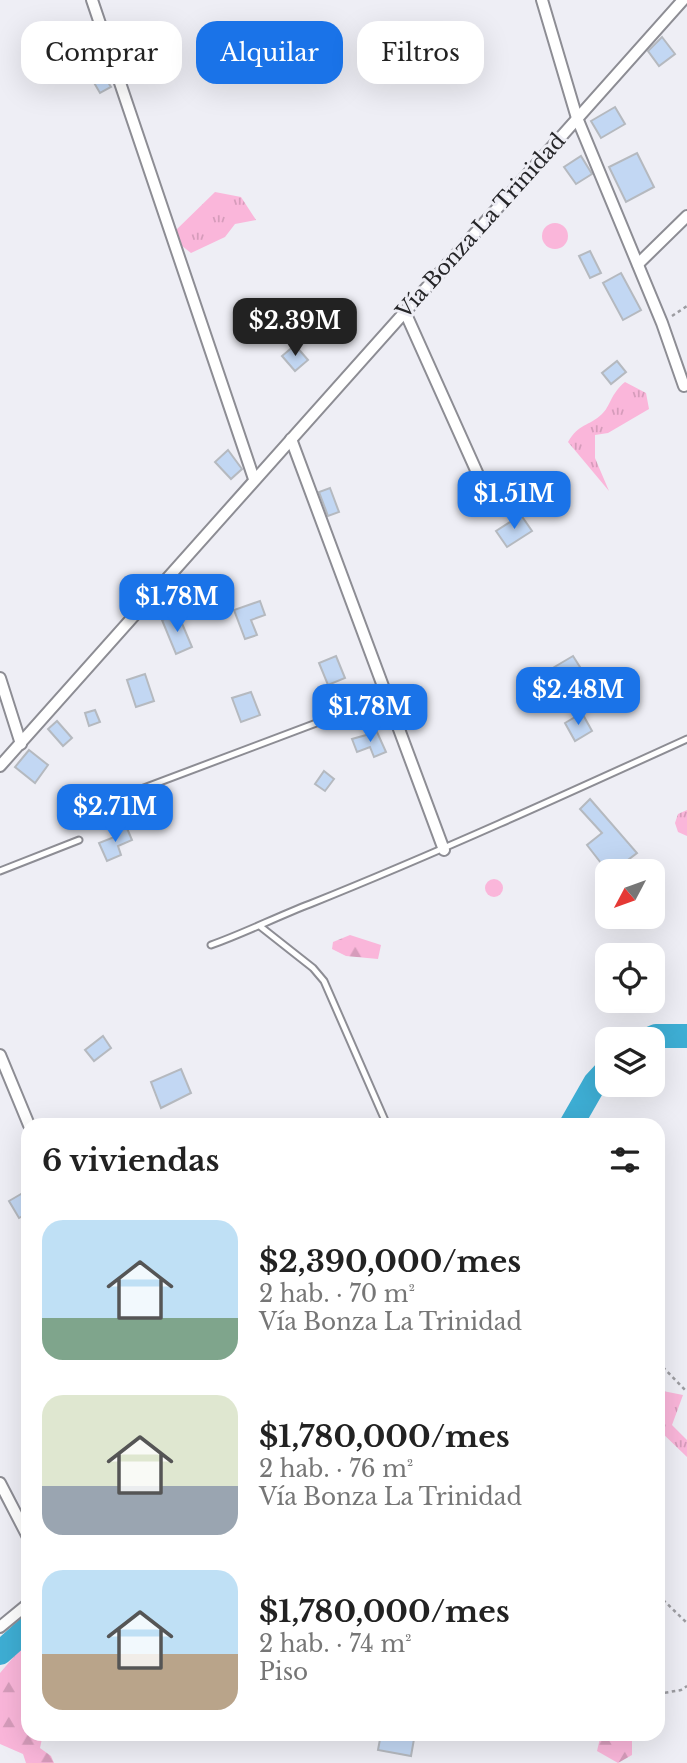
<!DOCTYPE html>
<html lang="es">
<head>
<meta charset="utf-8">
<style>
  :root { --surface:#fff; --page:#f6f6f6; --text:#222; --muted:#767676; --accent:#1a73e8 }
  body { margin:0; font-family:"Libre Baskerville",serif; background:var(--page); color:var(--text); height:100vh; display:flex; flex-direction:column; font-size:26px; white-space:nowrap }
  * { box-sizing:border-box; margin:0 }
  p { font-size:23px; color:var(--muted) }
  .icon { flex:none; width:38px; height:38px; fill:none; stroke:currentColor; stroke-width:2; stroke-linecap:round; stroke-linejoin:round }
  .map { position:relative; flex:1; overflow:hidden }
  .details { position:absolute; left:21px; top:1118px; width:644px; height:623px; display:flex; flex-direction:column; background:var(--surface); border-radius:21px; box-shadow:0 7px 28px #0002 }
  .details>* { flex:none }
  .guide { position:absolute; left:21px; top:21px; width:646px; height:63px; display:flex; gap:14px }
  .needle { width:46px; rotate:229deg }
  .fabs { position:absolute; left:595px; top:859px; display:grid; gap:14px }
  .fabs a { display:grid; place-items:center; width:70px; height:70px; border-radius:14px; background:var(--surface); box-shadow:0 7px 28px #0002; font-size:35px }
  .price { position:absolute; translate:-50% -60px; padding:0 16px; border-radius:14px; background:var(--accent); color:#fff; font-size:23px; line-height:46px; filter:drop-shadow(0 2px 4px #0008) }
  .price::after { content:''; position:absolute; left:50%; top:42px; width:21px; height:16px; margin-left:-10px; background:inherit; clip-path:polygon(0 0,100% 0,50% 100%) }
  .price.selected { background:#222; color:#fff }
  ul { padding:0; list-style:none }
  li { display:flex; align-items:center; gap:21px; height:175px; padding:0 21px }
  li span { display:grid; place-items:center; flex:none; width:196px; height:140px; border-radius:21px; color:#555 }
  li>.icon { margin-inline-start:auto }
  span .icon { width:84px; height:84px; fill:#fffc; stroke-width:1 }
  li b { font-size:30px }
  h2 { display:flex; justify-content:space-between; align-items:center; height:84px; padding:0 21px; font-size:30px }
  .chip { padding:0 24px; border-radius:21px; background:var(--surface); box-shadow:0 7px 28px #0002; font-size:24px; line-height:63px }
  .chip.selected { background:var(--accent); color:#fff }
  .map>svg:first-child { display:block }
</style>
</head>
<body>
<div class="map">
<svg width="687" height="1763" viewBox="0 0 687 1763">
  <defs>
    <pattern id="grass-tufts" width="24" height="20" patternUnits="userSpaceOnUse" patternTransform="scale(1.75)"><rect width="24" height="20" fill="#fab6da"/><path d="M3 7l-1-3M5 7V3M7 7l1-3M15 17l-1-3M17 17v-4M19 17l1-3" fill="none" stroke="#d69cbb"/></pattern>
    <pattern id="forest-firs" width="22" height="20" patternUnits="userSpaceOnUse" patternTransform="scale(1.75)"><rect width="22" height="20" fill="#fab6da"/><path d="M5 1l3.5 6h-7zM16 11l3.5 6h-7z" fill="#d69cbb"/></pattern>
  </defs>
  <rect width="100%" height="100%" fill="#eeeef5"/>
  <g fill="url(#grass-tufts)">
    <polygon points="215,192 241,197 256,220 235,224 225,237 191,253 177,242 175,231"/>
    <circle cx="555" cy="236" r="13"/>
    <path d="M 625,382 L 646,393 L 649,409 L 608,433 L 595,435 L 595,458 L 609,491 L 568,442 C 579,423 588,427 602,414 C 610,407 611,393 625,382 Z"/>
    <polygon points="687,810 687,836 678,832 675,823 678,814"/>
    <circle cx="494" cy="888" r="9"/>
    <polygon points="658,1390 683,1395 672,1425 687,1440 687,1457 658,1429"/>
  </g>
  <g fill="url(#forest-firs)">
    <polygon points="350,935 381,945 378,959 346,956 332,949 333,942"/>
    <polygon points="28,1640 28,1734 43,1734 40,1748 51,1756 54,1763 26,1763 23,1754 0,1744 0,1673"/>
    <polygon points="601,1734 632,1735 632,1755 618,1763 597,1751"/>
  </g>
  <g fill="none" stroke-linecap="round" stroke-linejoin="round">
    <g stroke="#3eaed4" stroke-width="24">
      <polyline points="647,1040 656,1036 687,1036"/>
      <polyline points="571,1125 595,1083 607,1070"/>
      <polyline points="0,1653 28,1628"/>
    </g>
  </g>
  <g fill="#c2d7f3" stroke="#b5b9bf" stroke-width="2">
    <polygon points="662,37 675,54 659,66 648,51"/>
    <polygon points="104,76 111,87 100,93 93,81"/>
    <polygon points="615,107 625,124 601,138 591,121"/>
    <polygon points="637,153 654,187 626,202 609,167"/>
    <polygon points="581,156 592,174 576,184 564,167"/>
    <polygon points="590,251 601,273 590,278 579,256"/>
    <polygon points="621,273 641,310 623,320 603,283"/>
    <polygon points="295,345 308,360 295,371 282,356"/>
    <polygon points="617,361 626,372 611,384 602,373"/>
    <polygon points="228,450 242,469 231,479 215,462"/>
    <polygon points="330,488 339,512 328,516 319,492"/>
    <polygon points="521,515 532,531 507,547 496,531"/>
    <polygon points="260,601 265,615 251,620 257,635 245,639 234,610"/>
    <polygon points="178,614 192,647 176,654 162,620"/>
    <polygon points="336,656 345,678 328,685 319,663"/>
    <polygon points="573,656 585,675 563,688 551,669"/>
    <polygon points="145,674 154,701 136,707 127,680"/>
    <polygon points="251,692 260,715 241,722 232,698"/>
    <polygon points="95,710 100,722 89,726 85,713"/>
    <polygon points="582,713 592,731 575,741 565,723"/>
    <polygon points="57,721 72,738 63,746 48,729"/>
    <polygon points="377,732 386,752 374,757 370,747 357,752 352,739"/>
    <polygon points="29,750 48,765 35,783 15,767"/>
    <polygon points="324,771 334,779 325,791 315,784"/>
    <polygon points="590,799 637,853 612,872 608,872 587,845 602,833 580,809"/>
    <polygon points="126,826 132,840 118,846 121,855 107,861 99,843 117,836 115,831"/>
    <polygon points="103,1036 111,1048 94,1061 85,1050"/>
    <polygon points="181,1069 191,1093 161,1108 151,1082"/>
    <polygon points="28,1190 28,1213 19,1218 9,1201"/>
    <polygon points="381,1734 414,1739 411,1756 378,1750"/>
  </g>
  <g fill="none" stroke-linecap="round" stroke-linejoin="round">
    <g stroke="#8d8d94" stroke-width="9">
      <g id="lane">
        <polyline points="96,806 388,696"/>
        <polyline points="0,871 79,840"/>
        <polyline points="261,927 313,968 324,981 387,1125"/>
        <path d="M 211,945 C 245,933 276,917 310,904 C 437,853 562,796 687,739"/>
      </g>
    </g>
    <g stroke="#8d8d94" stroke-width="14">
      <g id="street">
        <polyline points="92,0 254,479"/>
        <polyline points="542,0 577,118 662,323 684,386"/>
        <polyline points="638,264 687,216"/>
        <polyline points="405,312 493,508"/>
        <polyline points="291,439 444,850"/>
        <polyline points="0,678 21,744"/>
        <polyline points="0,766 683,0"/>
        <polyline points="0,1055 29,1125"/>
        <polyline points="0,1483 28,1537"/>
        <polyline points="0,1627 28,1604"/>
      </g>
    </g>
    <g stroke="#9c9ca1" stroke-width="2.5" stroke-dasharray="3.5 3.5" stroke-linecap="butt">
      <polyline points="672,316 687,306"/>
      <polyline points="658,1362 687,1392"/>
      <polyline points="658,1595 687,1623"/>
      <polyline points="658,1694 681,1690 687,1686"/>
    </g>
    <use href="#lane" stroke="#fff" stroke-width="5"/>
    <use href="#street" stroke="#fff" stroke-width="10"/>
  </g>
  <g text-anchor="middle" stroke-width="6" stroke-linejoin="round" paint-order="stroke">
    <g font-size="21" fill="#262629" stroke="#eeeef5">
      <text transform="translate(481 226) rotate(-48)" y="7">Vía Bonza La Trinidad</text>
    </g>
  </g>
</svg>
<div class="fabs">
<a><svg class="needle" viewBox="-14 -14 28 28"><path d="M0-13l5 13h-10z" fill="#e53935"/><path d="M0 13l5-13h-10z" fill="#767676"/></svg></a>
<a><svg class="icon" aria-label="locate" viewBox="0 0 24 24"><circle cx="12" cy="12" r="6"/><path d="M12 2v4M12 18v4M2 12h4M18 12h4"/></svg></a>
<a><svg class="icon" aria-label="layers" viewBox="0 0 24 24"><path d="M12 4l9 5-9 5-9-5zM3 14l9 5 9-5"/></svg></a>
</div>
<b class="price selected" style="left:295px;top:358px">$2.39M</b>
<b class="price" style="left:514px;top:531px">$1.51M</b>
<b class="price" style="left:177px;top:634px">$1.78M</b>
<b class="price" style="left:578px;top:727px">$2.48M</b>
<b class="price" style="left:370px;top:744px">$1.78M</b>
<b class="price" style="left:115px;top:844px">$2.71M</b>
<div class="guide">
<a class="chip">Comprar</a>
<a class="chip selected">Alquilar</a>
<a class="chip">Filtros</a>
</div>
<section class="details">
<h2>6 viviendas<svg class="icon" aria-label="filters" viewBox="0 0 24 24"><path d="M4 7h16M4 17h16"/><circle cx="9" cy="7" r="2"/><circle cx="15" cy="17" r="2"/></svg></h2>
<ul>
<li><span style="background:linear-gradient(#bfe0f5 70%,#7fa58c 0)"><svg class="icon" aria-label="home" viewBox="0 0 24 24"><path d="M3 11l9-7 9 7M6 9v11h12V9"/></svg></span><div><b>$2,390,000/mes</b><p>2 hab. · 70 m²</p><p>Vía Bonza La Trinidad</p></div></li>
<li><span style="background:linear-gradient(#dfe7d0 65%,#9aa5b1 0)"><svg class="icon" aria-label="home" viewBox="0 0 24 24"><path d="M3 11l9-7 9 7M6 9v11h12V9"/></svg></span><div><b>$1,780,000/mes</b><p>2 hab. · 76 m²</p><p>Vía Bonza La Trinidad</p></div></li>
<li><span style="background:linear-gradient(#bfe0f5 60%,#b9a48a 0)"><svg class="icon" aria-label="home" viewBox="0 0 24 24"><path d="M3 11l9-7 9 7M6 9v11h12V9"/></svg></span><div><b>$1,780,000/mes</b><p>2 hab. · 74 m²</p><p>Piso</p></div></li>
</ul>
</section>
</div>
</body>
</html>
